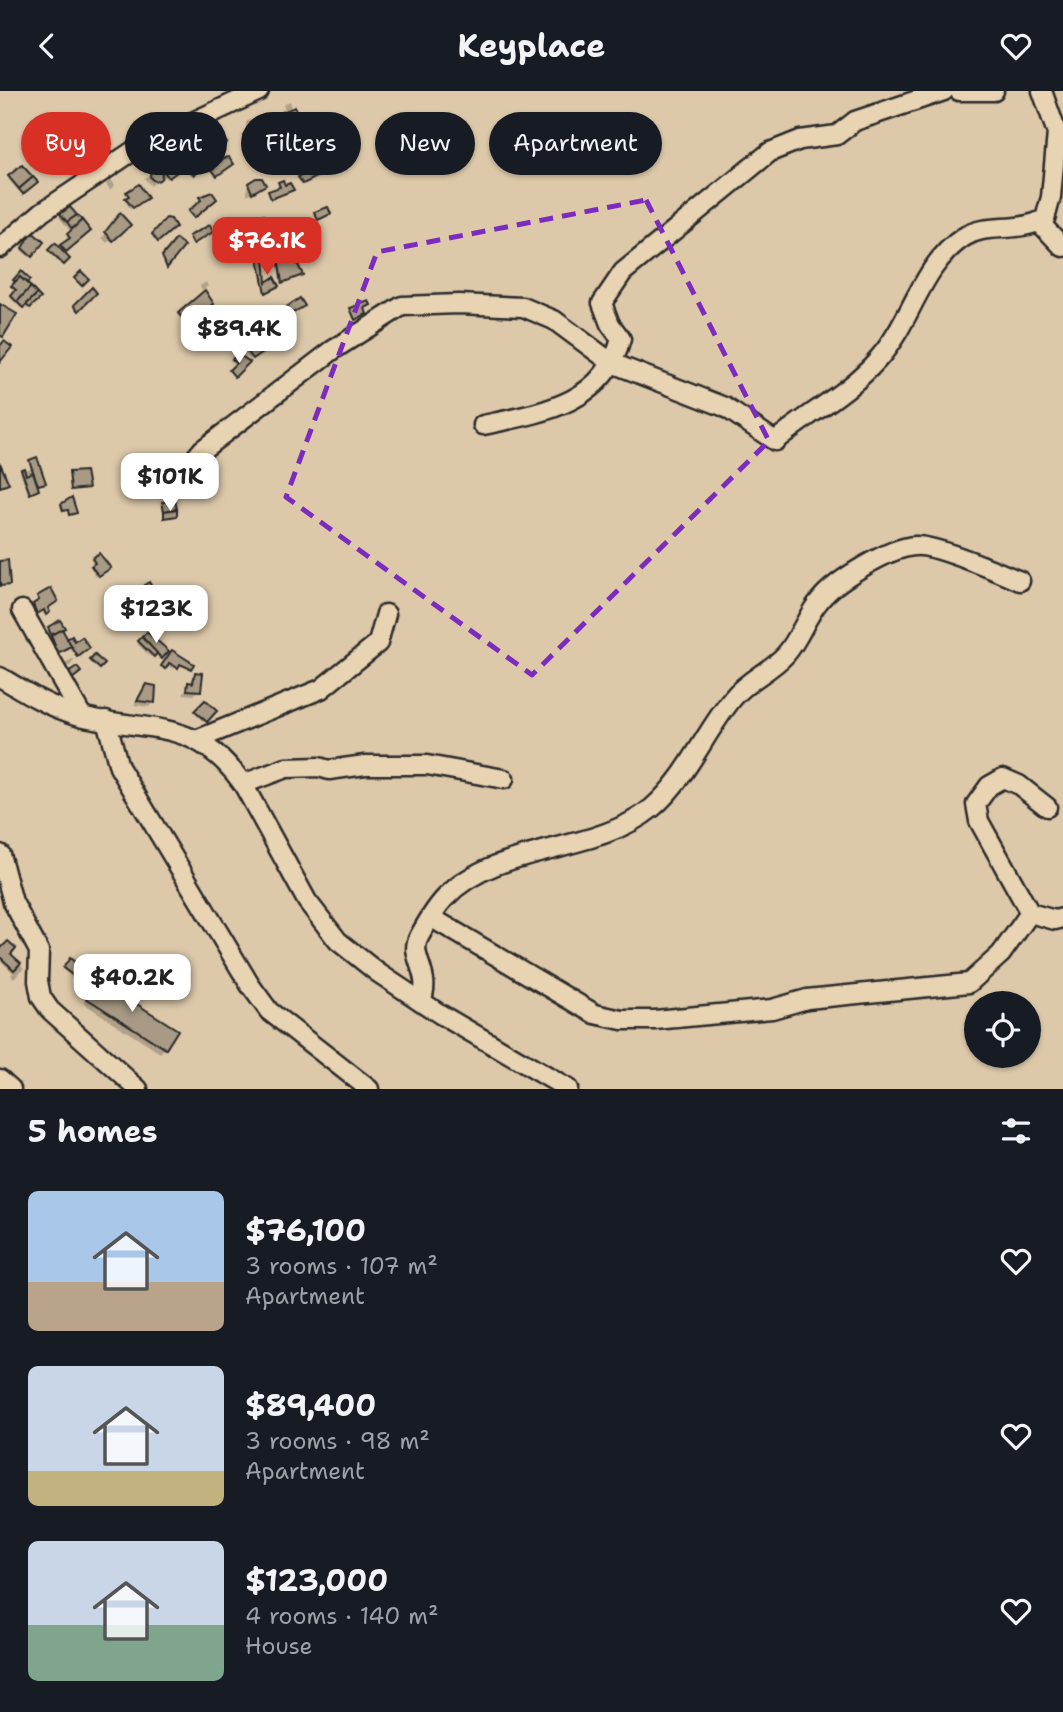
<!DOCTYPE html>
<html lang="en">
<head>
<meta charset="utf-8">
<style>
  :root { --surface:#171b24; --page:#20242c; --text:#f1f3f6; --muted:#9ea1a6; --accent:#d93025 }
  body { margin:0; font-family:"Shantell Sans",sans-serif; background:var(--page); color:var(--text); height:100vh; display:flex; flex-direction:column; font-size:26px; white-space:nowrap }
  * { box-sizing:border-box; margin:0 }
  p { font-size:23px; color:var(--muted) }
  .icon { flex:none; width:38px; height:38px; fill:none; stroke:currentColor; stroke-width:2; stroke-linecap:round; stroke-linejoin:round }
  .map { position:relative; height:998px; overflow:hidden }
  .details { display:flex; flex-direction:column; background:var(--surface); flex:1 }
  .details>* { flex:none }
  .top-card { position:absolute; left:21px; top:21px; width:700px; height:63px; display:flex; gap:14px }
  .fabs { position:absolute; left:964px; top:900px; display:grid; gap:14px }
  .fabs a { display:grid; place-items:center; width:77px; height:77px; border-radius:50%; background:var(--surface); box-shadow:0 2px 5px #0004; font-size:35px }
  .price { position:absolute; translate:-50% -60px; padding:0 16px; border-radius:14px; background:#fff; color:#222; font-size:23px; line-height:46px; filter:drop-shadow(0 2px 4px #0008) }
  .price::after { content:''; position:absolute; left:50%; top:42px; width:21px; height:16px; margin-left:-10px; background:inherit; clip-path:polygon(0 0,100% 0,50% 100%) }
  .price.current { background:var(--accent); color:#fff }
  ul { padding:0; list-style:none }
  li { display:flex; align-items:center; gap:21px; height:175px; padding:0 28px }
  li span { display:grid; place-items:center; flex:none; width:196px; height:140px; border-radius:10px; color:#555 }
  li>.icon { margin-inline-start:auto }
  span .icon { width:84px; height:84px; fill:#fffc; stroke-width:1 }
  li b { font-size:30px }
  h2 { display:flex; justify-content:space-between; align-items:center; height:84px; padding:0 28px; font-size:30px }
  .chip { padding:0 24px; border-radius:32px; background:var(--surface); box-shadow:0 2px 5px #0004; font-size:24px; line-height:63px }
  .chip.current { background:var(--accent); color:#fff }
  header { display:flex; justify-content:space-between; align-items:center; height:91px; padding:0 28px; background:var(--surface); font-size:32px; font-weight:700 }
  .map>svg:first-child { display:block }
</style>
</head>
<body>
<header><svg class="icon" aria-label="back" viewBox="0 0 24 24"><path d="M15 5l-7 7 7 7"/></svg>Keyplace<svg class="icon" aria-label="heart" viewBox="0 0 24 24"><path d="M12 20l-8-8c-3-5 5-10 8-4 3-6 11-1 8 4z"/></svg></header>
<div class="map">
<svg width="1063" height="998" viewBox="0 0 1063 998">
  <rect width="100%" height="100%" fill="#ddc9aa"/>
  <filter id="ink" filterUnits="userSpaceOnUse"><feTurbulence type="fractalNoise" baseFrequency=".0143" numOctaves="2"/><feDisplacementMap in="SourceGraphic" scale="14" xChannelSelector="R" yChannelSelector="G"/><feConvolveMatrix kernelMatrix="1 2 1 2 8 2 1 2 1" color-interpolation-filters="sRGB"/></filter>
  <g filter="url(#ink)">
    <g fill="#0003">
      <polygon points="290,10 296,30 276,39 274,34 283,29 281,24 286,21 283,14"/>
      <polygon points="257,26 258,29 253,32 257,40 268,43 245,53 242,47 248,44 246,31"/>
      <polygon points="293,39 297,50 290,54 286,43"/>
      <polygon points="304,57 312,62 307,66 262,78 262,70 273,68 277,60"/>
      <polygon points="258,58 260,62 254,66 252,62"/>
      <polygon points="195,60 204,74 191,84 183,74 166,88 163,84 151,95 144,87 167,72 171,78 175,71"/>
      <polygon points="142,65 145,69 139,74 136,70"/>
      <polygon points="22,76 35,91 21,103 8,88"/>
      <polygon points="260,86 264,94 247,104 247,95"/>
      <polygon points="111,89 115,94 110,99 106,93"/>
      <polygon points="128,103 144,108 130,118 125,110"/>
      <polygon points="70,118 89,140 62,162 68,168 61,174 48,161 55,155 58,159 69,149 66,146 71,141 59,126"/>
      <polygon points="120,125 128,134 107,152 102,147"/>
      <polygon points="241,131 244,137 264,132 226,156 218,145"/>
      <polygon points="31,145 41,151 29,166 21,159"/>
      <polygon points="277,162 297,174 301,173 299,185 280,193"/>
      <polygon points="259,169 264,193 275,196 264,202"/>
      <polygon points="21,183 27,189 24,192 38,207 27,218 23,215 21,217 10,207 15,201 11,197 15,194 13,192"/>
      <polygon points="206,191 208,195 202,199 200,195"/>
      <polygon points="205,202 212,213 187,234 177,224"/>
      <polygon points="256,250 263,259 250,268 243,259"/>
      <polygon points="30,371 44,391 28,403 20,381 30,377"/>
      <polygon points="70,383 87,397 70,400"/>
      <polygon points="163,412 176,425 174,427 163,428"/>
      <polygon points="99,464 108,477 96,486 91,478 95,475 91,470"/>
      <polygon points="145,495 157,507 149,513 141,500"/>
      <polygon points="38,506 48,521 44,524 42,520 35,523 32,516 38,512"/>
      <polygon points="59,532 66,551 88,557 76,566 70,557 56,563 47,540"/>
      <polygon points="147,543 167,560 159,568 154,563 151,566 137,553"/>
      <polygon points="170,563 190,577 177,574 174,578 166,573 160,578"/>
      <polygon points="75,568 71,574 62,579 66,572"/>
      <polygon points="195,583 199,599 194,604 183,603"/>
      <polygon points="147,595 153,611 149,616 134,614"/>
      <polygon points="205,611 215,620 204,631 194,622"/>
      <polygon points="0,860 8,863 24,877 14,887 11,884 13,882 0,869"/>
      <polygon points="70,870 92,887 84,896 63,879"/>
      <polygon points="93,895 176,940 165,957 160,962 83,912"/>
    </g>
    <g fill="#a89a84" stroke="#2b2b2b" stroke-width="2">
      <polygon points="295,16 298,31 278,38 274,31 284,27 282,21"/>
      <polygon points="268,33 272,42 260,47 256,38"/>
      <polygon points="256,38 260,47 247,53 243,44"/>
      <polygon points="198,39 210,49 201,56 192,44"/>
      <polygon points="282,40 286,47 274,52 270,45"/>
      <polygon points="187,45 193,53 186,58 180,49"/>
      <polygon points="221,45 227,52 209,67 202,59"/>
      <polygon points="302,49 305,55 310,53 314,62 281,73 275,58 285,59"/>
      <polygon points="195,58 200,64 169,87 160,76 167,70 172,76 179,66 180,68"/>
      <polygon points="269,64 270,67 275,66 277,73 263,78 261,71"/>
      <polygon points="198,65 206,74 194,84 186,74"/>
      <polygon points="229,66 234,73 217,85 212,79 224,67"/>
      <polygon points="22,74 33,86 19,98 8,85"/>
      <polygon points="318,77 321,84 303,93 298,86 304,83 302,80"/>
      <circle cx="156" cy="84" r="6"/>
      <polygon points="33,86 38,91 23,103 19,98"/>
      <polygon points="256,87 262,87 266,94 252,102 248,92"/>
      <polygon points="283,89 285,94 290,92 294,99 271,108 268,100 280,96 278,91"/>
      <polygon points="139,93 148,107 133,117 125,107 129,105 126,101"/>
      <polygon points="212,101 217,108 194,127 188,120 201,109 199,106"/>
      <polygon points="70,116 77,124 67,131 60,123"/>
      <polygon points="328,116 331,123 318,129 314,121"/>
      <polygon points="120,122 131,134 113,150 105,141"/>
      <polygon points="263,123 268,130 253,139 249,132"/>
      <polygon points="77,124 82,129 72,138 67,131"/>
      <polygon points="166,127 171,128 176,136 158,151 152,143"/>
      <polygon points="82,129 91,140 66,161 60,154 70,147 67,143"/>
      <polygon points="249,132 253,139 241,147 236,139"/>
      <polygon points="231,133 241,147 228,156 218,142"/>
      <polygon points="210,134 213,141 193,153 189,145"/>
      <polygon points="32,141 44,151 32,166 22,157"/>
      <polygon points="176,148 185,155 167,177 162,165"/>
      <polygon points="55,152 70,168 64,174 48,159"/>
      <polygon points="277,160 297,172 303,184 282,192"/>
      <polygon points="264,165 266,191 274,186 279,195 265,202 258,168"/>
      <polygon points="21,180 30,189 27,192 20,186 15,191 13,189"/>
      <polygon points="81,180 89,188 82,195 74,187"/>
      <polygon points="20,186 31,196 17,211 11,205 16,199 11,195"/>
      <polygon points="31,196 37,203 23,217 17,211"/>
      <polygon points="92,196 97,202 79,220 74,214"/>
      <polygon points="205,199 214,213 189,234 178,222"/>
      <polygon points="37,203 41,207 30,217 26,214"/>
      <polygon points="300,207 305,215 287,225 282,219"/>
      <polygon points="369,210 371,214 365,217 367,223 355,229 350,217"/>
      <polygon points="0,213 17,223 3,246 0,244"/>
      <polygon points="257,247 266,259 253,268 244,256"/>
      <polygon points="4,250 12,256 0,271 0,255"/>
      <polygon points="238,263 250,271 235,286 229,279 236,272 232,268"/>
      <polygon points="37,366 46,392 38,394 29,369"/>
      <polygon points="0,372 9,393 0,396"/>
      <polygon points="24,377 26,384 33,381 39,399 30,403 21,378"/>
      <polygon points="86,380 89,397 71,399 69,381"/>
      <polygon points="72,406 77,422 69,424 68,419 63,420 61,413"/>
      <polygon points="175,409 177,418 164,420 162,411"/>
      <polygon points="177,418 177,425 164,427 164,420"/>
      <polygon points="99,462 111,477 99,485 91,475 95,472 92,467"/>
      <polygon points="8,469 10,494 0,495 0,470"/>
      <polygon points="149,491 159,507 154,510 144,494"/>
      <polygon points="51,497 58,510 48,517 50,521 46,524 44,519 37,523 33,513 39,509 37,505"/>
      <polygon points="60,529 65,537 51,544 48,536"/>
      <polygon points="62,538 72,556 58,563 51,544"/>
      <polygon points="147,541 169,560 162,568 142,546"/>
      <polygon points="72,545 75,551 82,546 90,557 78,566 67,548"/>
      <polygon points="142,546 157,562 154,566 138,550"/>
      <polygon points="172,559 194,573 191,578 180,573 178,577 169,572 166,578 161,575"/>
      <polygon points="95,564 105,573 100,578 90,569"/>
      <polygon points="77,576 81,581 72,588 68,582"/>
      <polygon points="195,581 203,582 201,600 187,599 188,591 193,592"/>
      <polygon points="146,593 156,595 155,612 137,610"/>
      <polygon points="205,609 217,620 207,631 194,620"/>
      <polygon points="8,850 16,857 11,863 21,872 14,879 0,866 0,858"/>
      <polygon points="70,867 94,887 87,895 63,877"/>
      <polygon points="97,888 178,939 166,958 86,907"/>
    </g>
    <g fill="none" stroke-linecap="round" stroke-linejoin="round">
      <g stroke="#2b2b2b" stroke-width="23">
        <g id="minor">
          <polyline points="959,0 994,0"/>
          <polyline points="1039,131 1063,156"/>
          <polyline points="0,157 42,121 139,56 259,0"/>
          <path d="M 483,334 C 541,322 604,313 621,248 L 610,233 L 602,212 L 623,181 L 770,61 L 800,49 L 837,44 L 855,30 L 944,0"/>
          <path d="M 174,393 L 202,359 L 333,259 L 402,215 L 459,213 L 523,216 L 554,229 L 612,272 L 725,316 L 775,350 C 809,322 851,300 879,267 C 912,230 921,174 964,146 C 987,131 1015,143 1045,128 L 1051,106 L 1057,42 L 1042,0"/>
          <polyline points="22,519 82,625"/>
          <path d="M 0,586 C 25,601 49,616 77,624 C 146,643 194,623 243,693 L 307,810 L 338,850 L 377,881 L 440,923 L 568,998"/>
          <polyline points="106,629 119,676 250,894 269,920 369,998"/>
          <polyline points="196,649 321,598 378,552 386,523"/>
          <polyline points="243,693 286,677 319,676 329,679 365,674 427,674 504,688"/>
          <polyline points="1047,716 1019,694 1003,687 989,695 976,713 979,730 1030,822 1055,829 1063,827"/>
          <polyline points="0,763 13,811 39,860 38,890 41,906 50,919 138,998"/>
          <polyline points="432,827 595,923 622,929 655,929 772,918 807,908 969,892 1001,863 1030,822"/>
          <path d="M 421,910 C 433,882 408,866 419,846 C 426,833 436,816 446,806 C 497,752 595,764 652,717 C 688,686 704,642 733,607 C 747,589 771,580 786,563 C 800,547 806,525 820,509 C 835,490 890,456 915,455 C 934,453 999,481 1020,490"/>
          <polyline points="0,988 11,998"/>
        </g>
      </g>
      <use href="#minor" stroke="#e8d3b2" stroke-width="18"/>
    </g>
  </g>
  <path fill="none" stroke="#7b2cbf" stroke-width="5" stroke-dasharray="14 9" stroke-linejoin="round" d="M 646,109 L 769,350 L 532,584 L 286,406 L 377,161 Z"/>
</svg>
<div class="fabs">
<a><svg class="icon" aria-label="locate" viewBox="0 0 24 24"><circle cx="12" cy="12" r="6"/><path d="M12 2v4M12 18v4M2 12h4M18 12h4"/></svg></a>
</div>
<b class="price current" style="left:267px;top:186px">$76.1K</b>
<b class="price" style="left:239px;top:274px">$89.4K</b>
<b class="price" style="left:170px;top:422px">$101K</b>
<b class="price" style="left:156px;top:554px">$123K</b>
<b class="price" style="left:132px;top:923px">$40.2K</b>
<div class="top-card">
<a class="chip current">Buy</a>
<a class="chip">Rent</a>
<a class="chip">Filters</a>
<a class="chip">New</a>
<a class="chip">Apartment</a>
</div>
</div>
<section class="details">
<h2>5 homes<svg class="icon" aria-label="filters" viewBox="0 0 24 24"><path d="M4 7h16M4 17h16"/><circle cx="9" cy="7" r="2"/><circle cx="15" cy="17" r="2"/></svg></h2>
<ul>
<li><span style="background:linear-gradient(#a9c7e8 65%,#b9a48a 0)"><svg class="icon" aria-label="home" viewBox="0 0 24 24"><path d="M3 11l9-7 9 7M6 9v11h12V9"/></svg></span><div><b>$76,100</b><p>3 rooms · 107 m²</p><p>Apartment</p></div><svg class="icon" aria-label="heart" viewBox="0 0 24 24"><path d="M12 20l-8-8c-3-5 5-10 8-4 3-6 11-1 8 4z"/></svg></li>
<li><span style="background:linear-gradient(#c9d6e8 75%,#c2b280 0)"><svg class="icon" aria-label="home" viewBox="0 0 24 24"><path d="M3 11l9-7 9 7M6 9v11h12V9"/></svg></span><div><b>$89,400</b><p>3 rooms · 98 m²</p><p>Apartment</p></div><svg class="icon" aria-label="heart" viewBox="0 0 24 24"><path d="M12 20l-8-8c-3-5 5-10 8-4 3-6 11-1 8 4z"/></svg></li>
<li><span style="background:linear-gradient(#c9d6e8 60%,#7fa58c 0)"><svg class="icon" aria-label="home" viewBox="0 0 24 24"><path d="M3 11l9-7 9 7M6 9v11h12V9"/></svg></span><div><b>$123,000</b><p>4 rooms · 140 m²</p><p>House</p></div><svg class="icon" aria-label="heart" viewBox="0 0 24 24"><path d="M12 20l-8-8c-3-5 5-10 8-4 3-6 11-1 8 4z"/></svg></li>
</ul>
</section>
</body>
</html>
